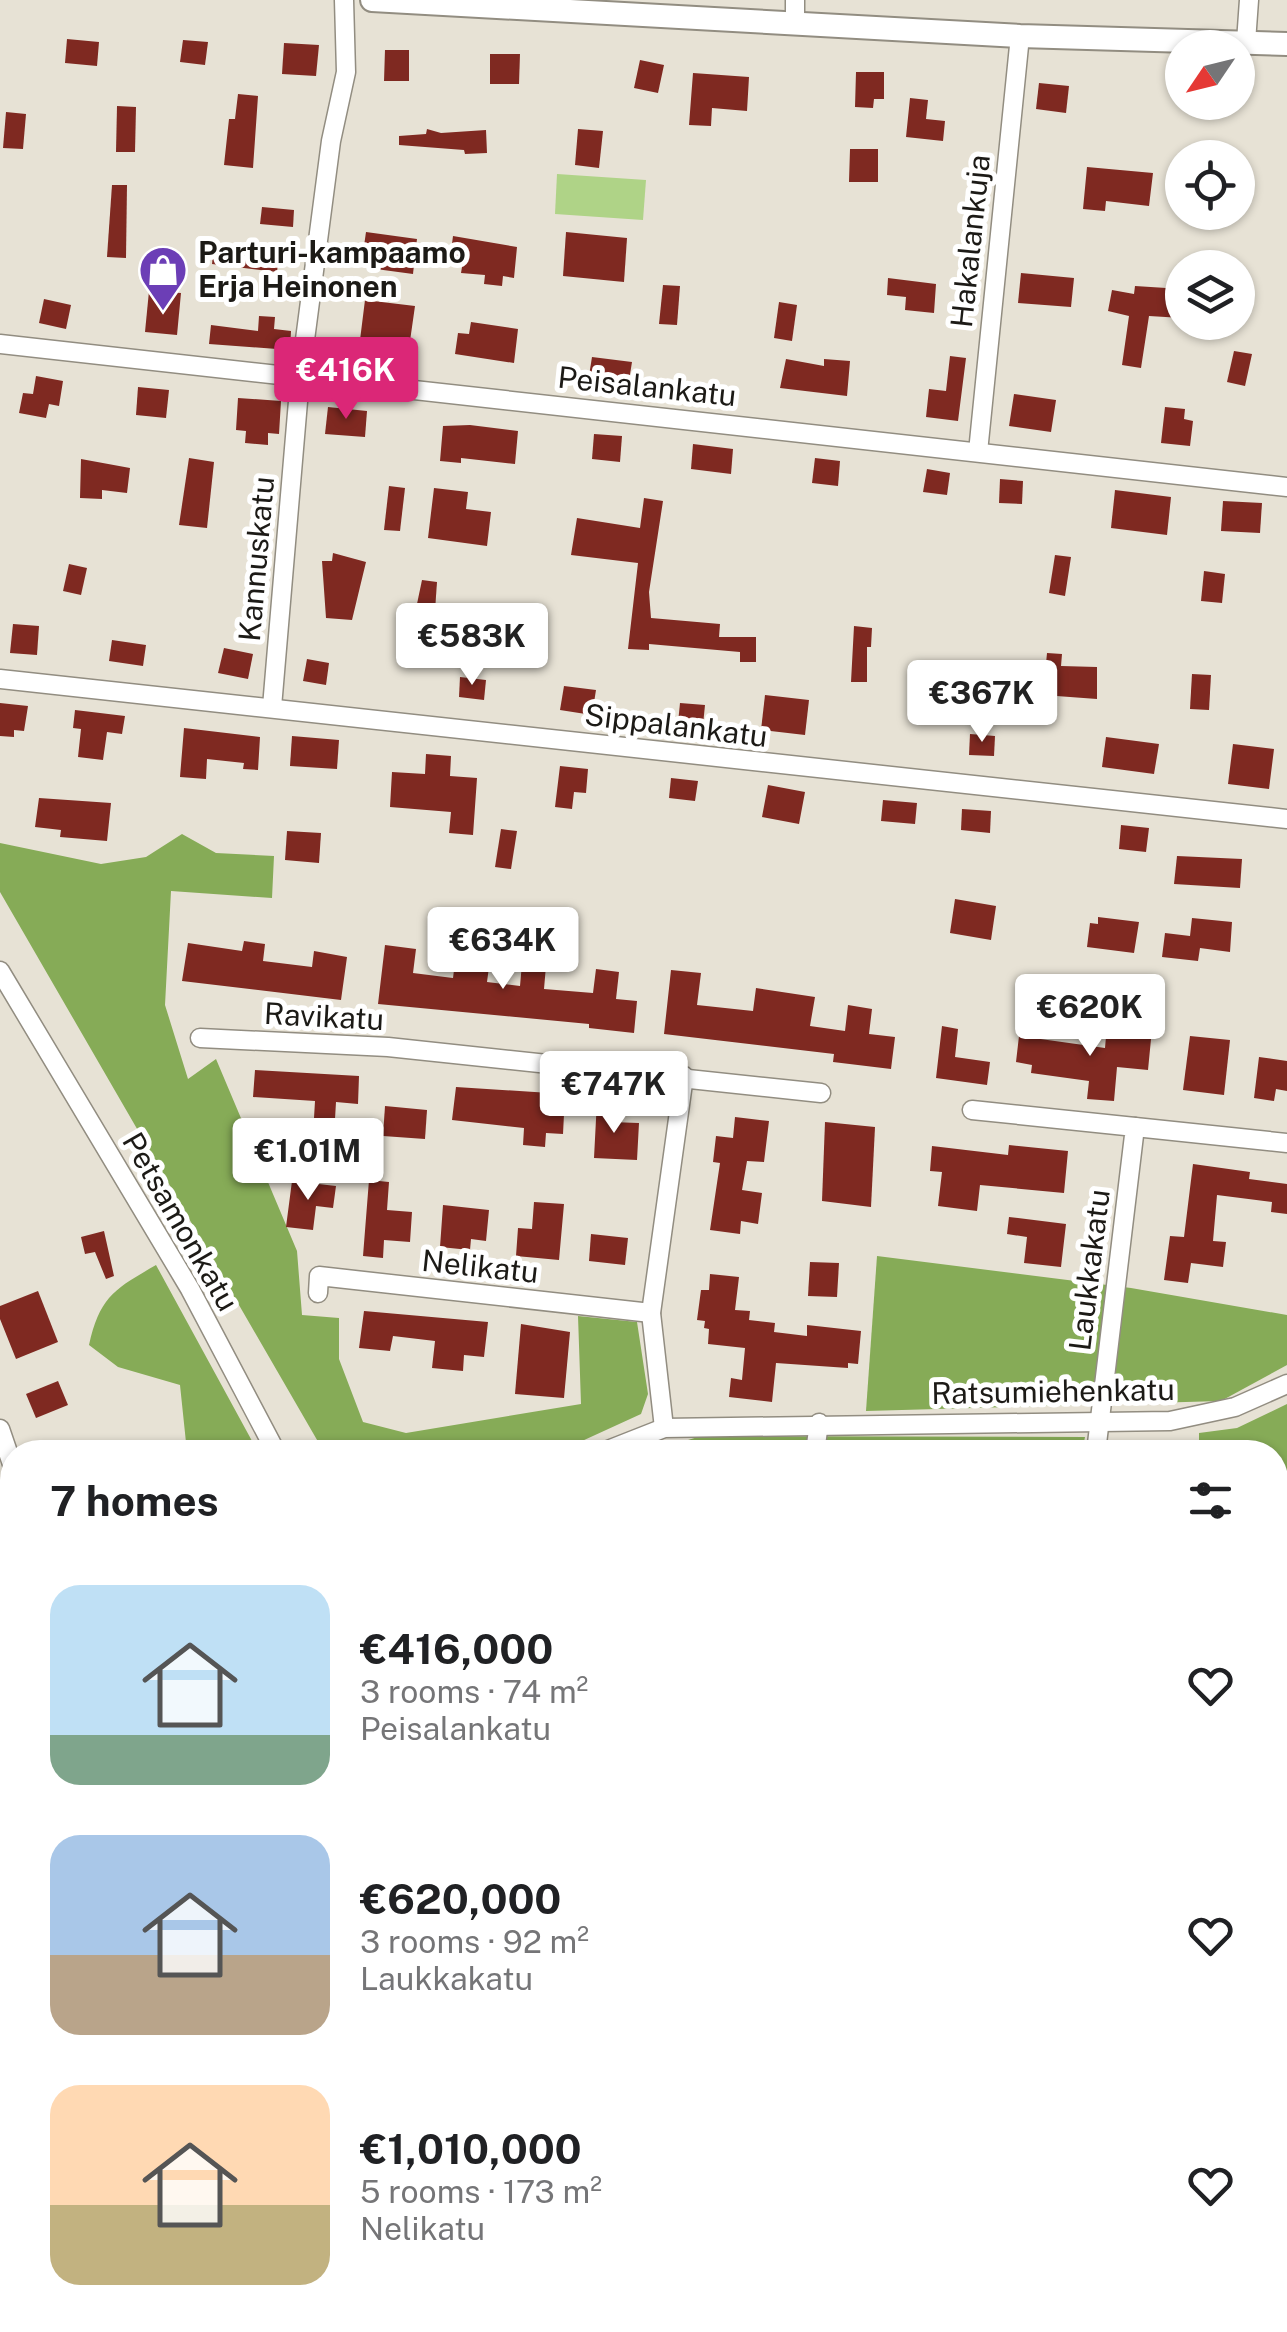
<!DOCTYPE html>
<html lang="en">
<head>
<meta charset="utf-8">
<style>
  :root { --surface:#fff; --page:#f6f6f6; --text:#202124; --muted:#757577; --accent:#db2777 }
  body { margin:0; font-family:"Public Sans",sans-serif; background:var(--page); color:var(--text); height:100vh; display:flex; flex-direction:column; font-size:38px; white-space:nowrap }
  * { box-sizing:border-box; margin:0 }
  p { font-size:32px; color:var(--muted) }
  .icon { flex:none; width:55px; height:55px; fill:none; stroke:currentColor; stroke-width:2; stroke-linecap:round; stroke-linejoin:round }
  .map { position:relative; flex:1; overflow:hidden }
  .side { position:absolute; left:0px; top:1440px; width:1288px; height:892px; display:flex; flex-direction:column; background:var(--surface); border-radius:40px 40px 0 0; box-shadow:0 2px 8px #0004 }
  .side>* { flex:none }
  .needle { width:65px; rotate:235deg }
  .controls { position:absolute; left:1165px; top:30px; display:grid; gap:20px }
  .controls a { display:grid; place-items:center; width:90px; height:90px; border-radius:50%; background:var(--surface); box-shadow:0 2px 8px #0004; font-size:50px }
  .price { position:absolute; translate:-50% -85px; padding:0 22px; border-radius:10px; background:#fff; color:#222; font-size:32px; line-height:65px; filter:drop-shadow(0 2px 5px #0008) }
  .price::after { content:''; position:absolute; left:50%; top:60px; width:30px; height:22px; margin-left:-15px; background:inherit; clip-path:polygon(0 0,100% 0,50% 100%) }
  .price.on { background:var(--accent); color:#fff }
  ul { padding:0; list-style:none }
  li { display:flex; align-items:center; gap:30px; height:250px; padding:0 50px }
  li span { display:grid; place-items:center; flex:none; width:280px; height:200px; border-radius:30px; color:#555 }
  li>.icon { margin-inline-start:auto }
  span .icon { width:120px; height:120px; fill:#fffc; stroke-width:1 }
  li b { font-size:42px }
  h2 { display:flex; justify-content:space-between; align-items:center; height:120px; padding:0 50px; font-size:42px }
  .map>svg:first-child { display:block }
</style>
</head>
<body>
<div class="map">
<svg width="1287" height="2332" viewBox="0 0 1287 2332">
  <rect width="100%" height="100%" fill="#e7e2d5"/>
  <polygon fill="#afd387" points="557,174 646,180 643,220 555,214"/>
  <g fill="#86ab57">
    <polygon points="182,834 216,853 274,856 272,898 171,891 165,1005 188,1079 216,1059 297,1251 302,1315 339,1318 339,1359 363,1422 406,1433 581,1404 578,1316 637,1322 648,1394 641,1414 558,1452 324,1452 0,892 0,843 101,864 146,857"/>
    <polygon points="877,1256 1131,1288 1287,1315 1287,1365 1221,1401 866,1411"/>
    <path d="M 156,1265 L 258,1452 L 187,1452 L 180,1385 L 118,1367 L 89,1345 C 100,1296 115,1289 156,1265 Z"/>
    <polygon points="1287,1404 1287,2016 1275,2027 1275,1452 1199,1452 1199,1433 1237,1428"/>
    <polygon points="701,1436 1085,1437 1082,1452 975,1447 974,1452 649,1452"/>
    <polygon points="638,2320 1065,2320 1059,2332 652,2332"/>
  </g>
  <g fill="#7f2921">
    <polygon points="67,39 99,42 97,66 65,63"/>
    <polygon points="183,40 208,42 205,65 180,62"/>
    <polygon points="284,43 319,45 316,76 282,74"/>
    <polygon points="385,50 409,50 409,81 384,81"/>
    <polygon points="490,54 520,54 519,84 490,84"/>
    <polygon points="640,60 664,65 658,93 634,88"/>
    <polygon points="856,72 884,72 884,99 874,99 873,108 855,107"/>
    <polygon points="693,73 749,77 747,111 712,108 711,126 689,125"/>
    <polygon points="1039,83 1069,86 1066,113 1036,109"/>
    <polygon points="238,94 258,96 253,168 224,165 229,119 235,119"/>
    <polygon points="910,98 928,100 926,119 945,121 943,141 906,137"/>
    <polygon points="117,106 136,107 135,152 116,152"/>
    <polygon points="6,112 26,114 23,149 3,148"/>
    <polygon points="427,129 441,133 486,130 487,153 465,154 464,150 399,145 399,136 426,134"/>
    <polygon points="578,129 603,131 599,168 575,165"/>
    <polygon points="850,149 878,149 878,182 849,182"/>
    <polygon points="1087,167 1153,173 1149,206 1106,201 1105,211 1083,209"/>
    <polygon points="112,185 127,185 126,258 107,257"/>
    <polygon points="262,207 294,210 293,227 260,224"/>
    <polygon points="366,232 417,239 413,274 361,267"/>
    <polygon points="566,232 627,238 624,282 563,276"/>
    <polygon points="453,236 517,247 514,278 503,276 502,286 484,284 485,275 461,273 463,261 450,259"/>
    <polygon points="214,246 279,254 277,272 212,264"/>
    <polygon points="1021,273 1074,278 1071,307 1018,303"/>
    <polygon points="888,278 936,284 934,313 905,310 906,297 887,295"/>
    <polygon points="663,285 680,286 677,325 659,324"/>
    <polygon points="1135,286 1182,289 1182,318 1149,316 1141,368 1122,365 1129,316 1108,311 1112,290 1134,294"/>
    <polygon points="149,291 181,293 177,335 145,332"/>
    <polygon points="44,299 71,305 66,329 39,323"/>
    <polygon points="365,300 415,306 410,341 378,337 375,358 358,356"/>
    <polygon points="779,302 797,305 792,341 774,338"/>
    <polygon points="259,316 275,317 274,329 291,331 290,350 209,344 211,325 258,331"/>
    <polygon points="471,322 518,329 514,363 455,354 458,333 469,334"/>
    <polygon points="1234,351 1252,354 1245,386 1227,382"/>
    <polygon points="950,356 966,358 958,421 926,417 929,389 946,391"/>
    <polygon points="592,357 632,362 628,387 588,382"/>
    <polygon points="786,359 824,366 824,359 850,361 847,396 780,388"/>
    <polygon points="36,376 63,381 59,406 49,404 46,418 19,413 23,393 33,394"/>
    <polygon points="138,387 169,390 166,418 136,415"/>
    <polygon points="1014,394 1056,400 1051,432 1009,426"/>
    <polygon points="238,398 281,401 279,434 268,433 268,445 245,443 246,431 236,430"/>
    <polygon points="328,407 367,411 365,437 325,434"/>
    <polygon points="1165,407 1185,409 1184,419 1193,421 1190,446 1161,443"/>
    <polygon points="470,425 518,431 515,464 461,458 461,463 440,461 443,426"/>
    <polygon points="594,434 622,436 620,462 592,459"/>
    <polygon points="693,444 733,449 731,474 691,469"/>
    <polygon points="189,458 214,462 207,528 179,525"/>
    <polygon points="815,458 840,461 838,486 812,483"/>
    <polygon points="81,459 130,468 127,493 102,490 102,499 80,498"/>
    <polygon points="927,469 950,473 947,495 923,492"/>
    <polygon points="1000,479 1023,481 1022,504 999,503"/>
    <polygon points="389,486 405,488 400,531 384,530"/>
    <polygon points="434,488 468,492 466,509 491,512 487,546 428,538"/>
    <polygon points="1115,490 1171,497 1167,535 1111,528"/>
    <polygon points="644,498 663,501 649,592 651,618 720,624 719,637 756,637 756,662 740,662 740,652 649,644 649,650 628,649 638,563 571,555 577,518 640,528"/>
    <polygon points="1223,501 1262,503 1260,533 1221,531"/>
    <polygon points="333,553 366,562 352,620 326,618 322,561 332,561"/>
    <polygon points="1055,555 1071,557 1065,596 1049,593"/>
    <polygon points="69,564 87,568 81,595 63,591"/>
    <polygon points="1204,571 1225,574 1222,603 1201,601"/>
    <polygon points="422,580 437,582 434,625 413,623"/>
    <polygon points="13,624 39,626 37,655 10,653"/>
    <polygon points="854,626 872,628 871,647 867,647 867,682 851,682"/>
    <polygon points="112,640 146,645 143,666 109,661"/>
    <polygon points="224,648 253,654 248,679 218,673"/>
    <polygon points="1047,653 1062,654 1061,666 1097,667 1097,699 1043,695"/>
    <polygon points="307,659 329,663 326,685 303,681"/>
    <polygon points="1192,674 1211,675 1209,710 1190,709"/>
    <polygon points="460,677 486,680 484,700 459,697"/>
    <polygon points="564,686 596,690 592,715 560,710"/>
    <polygon points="765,695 809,700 805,735 761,730"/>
    <polygon points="0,703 28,706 24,731 14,730 14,737 0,736"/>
    <polygon points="680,703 705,705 703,725 678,723"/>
    <polygon points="75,710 125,716 122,734 107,732 103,760 78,757 81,729 73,728"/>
    <polygon points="184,728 260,737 258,770 243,769 244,763 207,759 206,779 180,777"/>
    <polygon points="970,734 995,736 994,756 969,755"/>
    <polygon points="292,736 339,740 337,769 290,766"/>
    <polygon points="1106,737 1159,744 1154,774 1102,767"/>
    <polygon points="1233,744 1274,749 1269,789 1228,784"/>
    <polygon points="426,754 451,756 450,776 477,778 473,835 449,833 451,812 390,807 392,772 425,774"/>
    <polygon points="560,766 588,769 586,793 574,792 572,809 555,807"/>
    <polygon points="671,778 698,781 695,801 669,798"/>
    <polygon points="768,785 805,792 799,824 762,817"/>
    <polygon points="39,798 111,803 107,841 60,837 61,830 35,827"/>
    <polygon points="883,800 917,803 915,824 881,821"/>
    <polygon points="962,809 991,811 990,833 961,830"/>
    <polygon points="1121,825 1149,828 1146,852 1119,849"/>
    <polygon points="501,829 517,831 511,869 495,867"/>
    <polygon points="287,831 321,833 319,863 285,860"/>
    <polygon points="1177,856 1242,859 1240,888 1174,884"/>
    <polygon points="955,899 996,906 991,940 950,933"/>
    <polygon points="1098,917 1139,922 1134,953 1087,947 1090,923 1098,924"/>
    <polygon points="1192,918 1232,922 1230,952 1200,948 1198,961 1162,957 1165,933 1190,936"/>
    <polygon points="244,941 265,944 263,961 312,967 314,951 347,957 341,1000 182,981 188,943 242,951"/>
    <polygon points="385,945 416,949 413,973 453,978 457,947 491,952 487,982 520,986 523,952 547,954 544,989 593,993 596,969 619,972 616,999 637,1001 634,1033 589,1028 589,1024 378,1004"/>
    <polygon points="671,970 701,973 697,1005 753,1011 756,988 815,997 810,1026 845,1031 848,1005 872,1009 869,1034 895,1037 891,1069 833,1062 834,1054 664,1034"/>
    <polygon points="1107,1025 1152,1029 1148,1070 1117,1067 1114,1101 1087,1099 1089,1081 1031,1073 1032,1065 1016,1062 1019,1036 1105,1048"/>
    <polygon points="942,1026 958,1029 955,1057 990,1062 987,1085 936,1078"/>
    <polygon points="1190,1036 1230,1040 1224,1095 1183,1090"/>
    <polygon points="1259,1057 1287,1061 1287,1091 1276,1089 1274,1101 1254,1098"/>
    <polygon points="255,1070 359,1076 358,1104 336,1102 335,1119 314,1118 315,1101 253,1097"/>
    <polygon points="456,1087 565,1094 563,1134 546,1133 545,1147 523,1145 524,1128 452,1120"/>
    <polygon points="597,1100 612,1100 611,1122 639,1123 637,1160 594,1158"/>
    <polygon points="385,1106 427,1110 425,1139 383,1136"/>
    <polygon points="735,1117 769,1121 764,1162 747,1161 742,1190 762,1193 758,1224 741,1221 740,1234 710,1230 720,1163 713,1162 716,1136 733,1138"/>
    <polygon points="825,1122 875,1127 871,1207 822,1201"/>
    <polygon points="1009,1145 1068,1151 1064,1193 980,1185 977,1211 938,1206 942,1172 930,1171 932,1146 1008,1155"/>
    <polygon points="1193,1164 1250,1172 1249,1179 1287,1184 1287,1214 1271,1212 1272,1202 1217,1195 1213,1241 1226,1242 1223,1267 1191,1263 1188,1283 1164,1280 1170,1236 1184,1237"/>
    <polygon points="369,1180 389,1182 387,1210 412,1212 410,1242 384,1240 383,1258 363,1256"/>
    <polygon points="292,1181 336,1186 333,1208 316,1206 313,1230 286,1227"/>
    <polygon points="534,1202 564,1204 559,1260 516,1256 518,1228 532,1229"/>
    <polygon points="443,1205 489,1210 486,1241 471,1239 470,1250 440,1247"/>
    <polygon points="1009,1217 1066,1224 1061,1267 1024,1263 1027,1237 1007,1234"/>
    <polygon points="104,1231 114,1276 106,1279 95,1252 85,1254 81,1237"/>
    <polygon points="591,1234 628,1238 625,1265 589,1261"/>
    <polygon points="810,1262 839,1263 837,1297 808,1296"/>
    <polygon points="710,1274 739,1277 735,1310 750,1311 749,1320 775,1323 774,1332 807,1336 807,1325 861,1331 858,1364 848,1363 848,1368 776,1363 772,1402 729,1397 731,1378 742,1380 745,1348 708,1344 709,1329 704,1328 705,1321 697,1320 701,1290 709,1290"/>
    <polygon points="38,1291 58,1342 16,1359 0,1319 0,1306"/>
    <polygon points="364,1311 488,1322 484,1357 464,1355 463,1371 432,1368 435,1341 393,1336 390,1351 359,1348"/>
    <polygon points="521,1324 570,1332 564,1398 515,1394"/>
    <polygon points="58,1381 68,1405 36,1418 26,1394"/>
  </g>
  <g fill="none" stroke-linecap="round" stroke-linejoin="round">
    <g stroke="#928d81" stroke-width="21">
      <g id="minor">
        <polyline points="795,23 795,0"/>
        <polyline points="1246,42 1249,0"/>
        <polyline points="0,344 1287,487"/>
        <polyline points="978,452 1020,36"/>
        <polyline points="0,679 1287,819"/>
        <polyline points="272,707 300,378 331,141 346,72 344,0"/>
        <polyline points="0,971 190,1289 276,1452"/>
        <polyline points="200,1038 388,1047 821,1093"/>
        <polyline points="972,1110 1135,1127 1096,1452"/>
        <polyline points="1135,1127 1287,1143"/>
        <polyline points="318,1293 319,1276 651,1313"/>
        <polyline points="664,1428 651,1313 684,1076"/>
        <polyline points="0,1429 12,1464"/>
        <polyline points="603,1452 664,1428 1170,1421 1235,1407 1287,1384"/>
        <polyline points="815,1452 819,1423"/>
        <polyline points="239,2320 243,2332"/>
        <polyline points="566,2320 569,2332"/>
        <polyline points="1215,2332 1219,2320"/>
      </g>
    </g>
    <g stroke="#928d81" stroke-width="26">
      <polyline id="tertiary" points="372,0 1020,36 1287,44"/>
    </g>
    <g stroke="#928d81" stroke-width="31">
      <g id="primary">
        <polyline points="0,2238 12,2282"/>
        <polyline points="23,2320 27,2332"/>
      </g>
    </g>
    <use href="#minor" stroke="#fff" stroke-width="18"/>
    <use href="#tertiary" stroke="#fff" stroke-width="22"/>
    <use href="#primary" stroke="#fff" stroke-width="28"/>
  </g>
  <defs>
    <g id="shop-pin" transform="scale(2.5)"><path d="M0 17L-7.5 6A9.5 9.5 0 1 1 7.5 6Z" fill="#6c3eb6" stroke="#fff"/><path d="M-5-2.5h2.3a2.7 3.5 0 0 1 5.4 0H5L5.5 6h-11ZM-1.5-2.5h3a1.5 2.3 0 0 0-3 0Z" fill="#fff"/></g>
  </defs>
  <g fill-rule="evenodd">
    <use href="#shop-pin" x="163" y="270"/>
  </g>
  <g text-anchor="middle" stroke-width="10" stroke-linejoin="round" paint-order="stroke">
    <g font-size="30" fill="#1c1a16" stroke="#fff">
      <text transform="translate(971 241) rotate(-84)" y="10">Hakalankuja</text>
      <text transform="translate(647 387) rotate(6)" y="10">Peisalankatu</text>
      <text transform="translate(257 559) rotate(-85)" y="10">Kannuskatu</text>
      <text transform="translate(676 726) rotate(7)" y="10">Sippalankatu</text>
      <text transform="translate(324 1017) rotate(3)" y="10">Ravikatu</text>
      <text transform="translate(180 1222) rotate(60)" y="10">Petsamonkatu</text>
      <text transform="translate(480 1267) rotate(6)" y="10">Nelikatu</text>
      <text transform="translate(1090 1270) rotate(-83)" y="10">Laukkakatu</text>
      <text transform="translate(1053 1392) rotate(-1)" y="10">Ratsumiehenkatu</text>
    </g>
    <g font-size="30" font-weight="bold" fill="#1c1a16" stroke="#fff" text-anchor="start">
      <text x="198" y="263">Parturi-kampaamo<tspan x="198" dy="34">Erja Heinonen</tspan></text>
    </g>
  </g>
</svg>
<div class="controls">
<a><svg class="needle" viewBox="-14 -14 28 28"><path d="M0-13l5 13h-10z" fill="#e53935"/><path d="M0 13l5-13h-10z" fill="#757577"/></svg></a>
<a><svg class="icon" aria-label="locate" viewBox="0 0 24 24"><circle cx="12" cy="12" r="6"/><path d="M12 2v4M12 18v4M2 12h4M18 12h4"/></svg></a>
<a><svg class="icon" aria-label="layers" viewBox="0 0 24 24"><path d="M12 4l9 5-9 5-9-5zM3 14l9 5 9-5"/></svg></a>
</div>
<b class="price on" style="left:346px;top:422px">€416K</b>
<b class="price" style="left:472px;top:688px">€583K</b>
<b class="price" style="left:982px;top:745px">€367K</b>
<b class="price" style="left:503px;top:992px">€634K</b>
<b class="price" style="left:1090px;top:1059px">€620K</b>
<b class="price" style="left:614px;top:1136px">€747K</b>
<b class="price" style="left:308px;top:1203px">€1.01M</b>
<section class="side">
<h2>7 homes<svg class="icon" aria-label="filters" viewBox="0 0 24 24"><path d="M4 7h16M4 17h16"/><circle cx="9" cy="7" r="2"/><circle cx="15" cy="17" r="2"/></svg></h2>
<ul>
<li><span style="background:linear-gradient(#bfe0f5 75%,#7fa58c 0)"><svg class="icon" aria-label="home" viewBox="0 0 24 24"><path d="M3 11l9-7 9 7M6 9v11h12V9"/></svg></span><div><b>€416,000</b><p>3 rooms · 74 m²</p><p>Peisalankatu</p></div><svg class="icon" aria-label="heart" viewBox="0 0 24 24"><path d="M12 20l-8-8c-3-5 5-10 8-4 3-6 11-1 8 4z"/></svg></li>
<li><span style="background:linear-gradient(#a9c7e8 60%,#b9a48a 0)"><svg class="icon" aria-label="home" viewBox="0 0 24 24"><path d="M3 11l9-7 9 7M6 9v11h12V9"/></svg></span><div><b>€620,000</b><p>3 rooms · 92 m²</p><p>Laukkakatu</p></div><svg class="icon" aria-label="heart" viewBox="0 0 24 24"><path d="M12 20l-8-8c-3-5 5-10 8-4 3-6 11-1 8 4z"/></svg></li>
<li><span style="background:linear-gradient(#ffd9b3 60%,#c2b280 0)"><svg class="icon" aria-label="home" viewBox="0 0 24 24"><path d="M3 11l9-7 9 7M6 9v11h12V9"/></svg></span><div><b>€1,010,000</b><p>5 rooms · 173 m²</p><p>Nelikatu</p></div><svg class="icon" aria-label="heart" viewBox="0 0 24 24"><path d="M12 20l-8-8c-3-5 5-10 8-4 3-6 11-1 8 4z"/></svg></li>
</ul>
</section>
</div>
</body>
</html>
